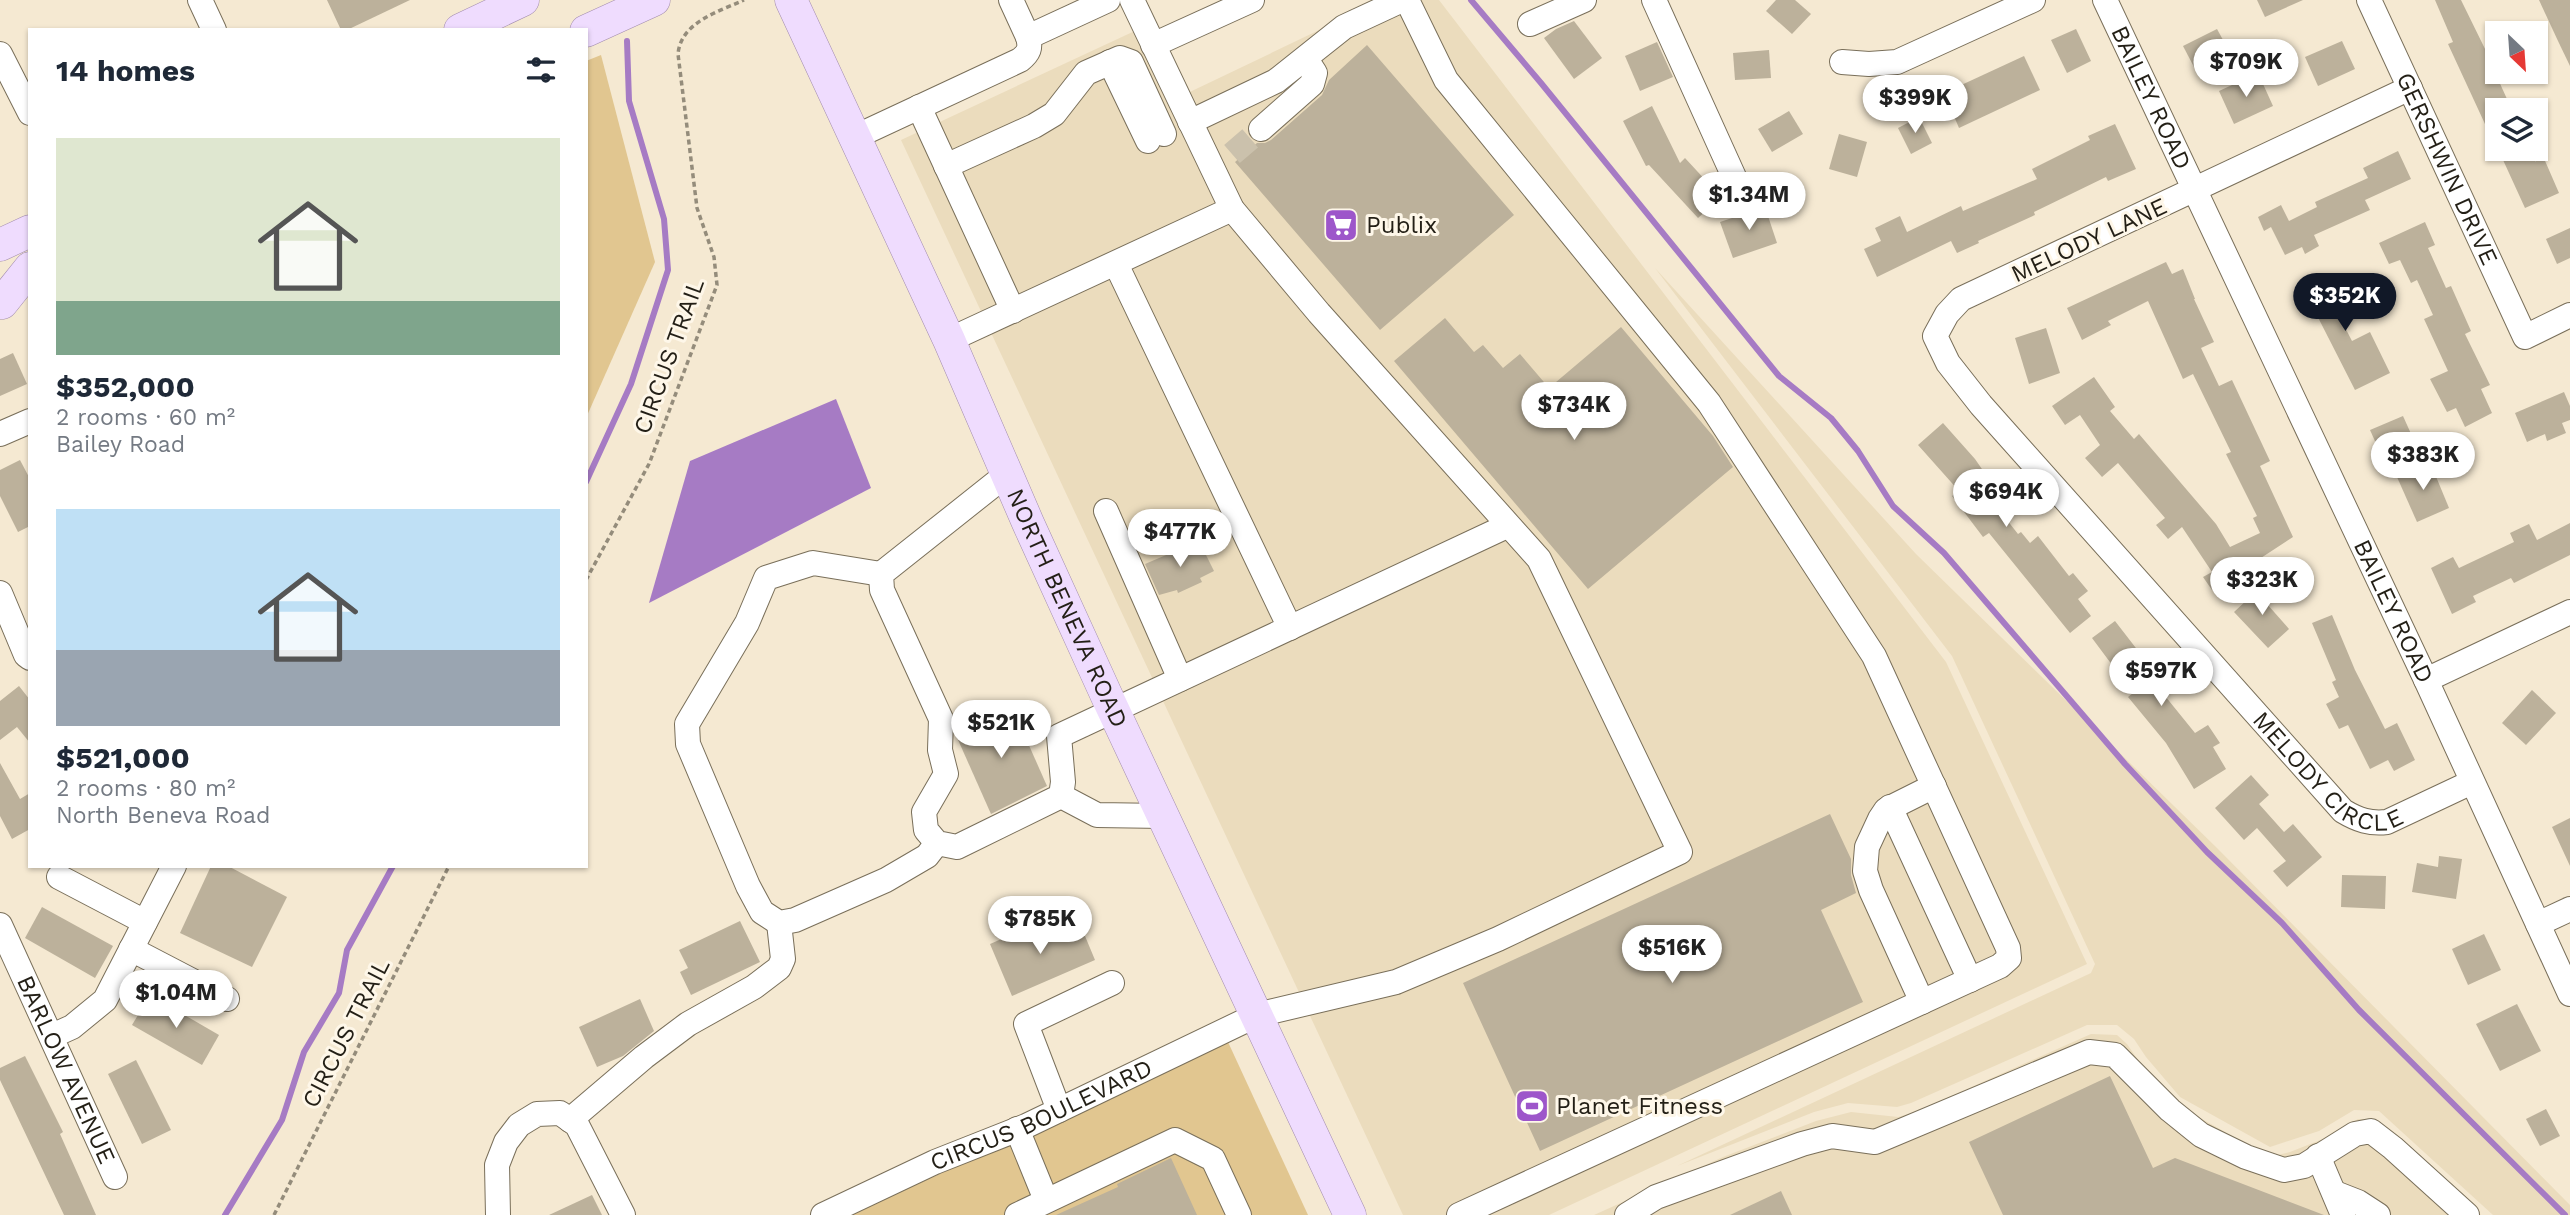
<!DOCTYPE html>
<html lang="en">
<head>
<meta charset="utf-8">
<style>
  :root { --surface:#fff; --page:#f6f6f7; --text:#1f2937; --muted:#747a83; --accent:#111827 }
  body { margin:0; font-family:"Work Sans",sans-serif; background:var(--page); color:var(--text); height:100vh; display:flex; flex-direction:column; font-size:26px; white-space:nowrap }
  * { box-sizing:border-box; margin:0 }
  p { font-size:23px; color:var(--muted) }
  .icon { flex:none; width:38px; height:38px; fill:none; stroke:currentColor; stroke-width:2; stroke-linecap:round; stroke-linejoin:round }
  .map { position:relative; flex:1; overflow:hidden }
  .drawer { position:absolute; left:28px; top:28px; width:560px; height:840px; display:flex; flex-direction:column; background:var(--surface); border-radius:0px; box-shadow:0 2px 5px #0004 }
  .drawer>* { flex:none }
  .needle { width:46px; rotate:155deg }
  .tools { position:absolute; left:2485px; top:21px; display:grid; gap:14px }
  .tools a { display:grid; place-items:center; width:63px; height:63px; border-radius:0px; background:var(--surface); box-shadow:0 2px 5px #0004; font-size:35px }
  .price { position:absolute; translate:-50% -60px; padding:0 16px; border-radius:24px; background:#fff; color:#222; font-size:23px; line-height:46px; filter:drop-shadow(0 2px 4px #0008) }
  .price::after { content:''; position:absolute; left:50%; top:42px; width:21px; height:16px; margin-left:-10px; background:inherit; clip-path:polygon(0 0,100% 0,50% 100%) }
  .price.on { background:var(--accent); color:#fff }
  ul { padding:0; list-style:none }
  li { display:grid; align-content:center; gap:14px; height:371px; padding:0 28px }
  li span { display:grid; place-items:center; height:217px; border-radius:0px; color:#555 }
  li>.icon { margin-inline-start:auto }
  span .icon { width:126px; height:126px; fill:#fffc; stroke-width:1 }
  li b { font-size:30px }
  h2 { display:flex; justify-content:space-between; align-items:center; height:84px; padding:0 28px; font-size:30px }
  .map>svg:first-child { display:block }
</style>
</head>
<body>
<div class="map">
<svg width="2570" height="1215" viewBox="0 0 2570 1215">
  <rect width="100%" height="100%" fill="#f5e9d2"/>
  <g fill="#ebdcbd">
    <polygon points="1382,0 1439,0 1946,662 2087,964 1549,1215 1403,1215 901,140 1139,29 1173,100"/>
    <polygon points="1655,268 1916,554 2217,848 2570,1205 2570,1215 2493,1215 2379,1111 2354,1110 2319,1131 2270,1147 2180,1097 2146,1057 2134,1039 2117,1025 2087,1025 1911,1103 1897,1107 1848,1103 1814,1112 1677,1166 2091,973 2095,964 1952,656"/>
    <polygon points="2091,1034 2117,1035 2127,1044 2140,1063 2175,1104 2270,1157 2290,1152 2323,1139 2358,1119 2376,1119 2481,1215 1594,1215 1723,1157 1816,1121 1851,1112 1898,1117 1915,1112"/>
  </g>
  <g fill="#e1c690">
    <polygon points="601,55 655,262 586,418 586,61"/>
    <polygon points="1228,1042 1308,1215 850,1215"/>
  </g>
  <polygon fill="#a67bc4" points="836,399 871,488 649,603 690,461"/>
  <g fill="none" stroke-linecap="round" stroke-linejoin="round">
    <g stroke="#a67bc4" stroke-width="6">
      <polyline points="1471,0 1541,83 1779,376 1831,418 1858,451 1893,506 1944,553 2125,764 2207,852 2282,923 2359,1010 2565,1215"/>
      <polyline points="586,482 631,384 668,270 664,219 629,101 627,41"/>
      <polyline points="225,1215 282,1120 304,1052 339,993 347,950 393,866"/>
    </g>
  </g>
  <g fill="#bcb19b">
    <polygon points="327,0 410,0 347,30 341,30"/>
    <polygon points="1776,0 1795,0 1811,14 1792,34 1766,11"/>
    <polygon points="2257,0 2303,0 2265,17"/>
    <polygon points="2435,0 2461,0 2487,53 2497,49 2497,77 2512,110 2497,110 2497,150 2448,44 2453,42"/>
    <polygon points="2539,0 2570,0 2570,66 2558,41"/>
    <polygon points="1574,21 1602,58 1574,79 1544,38 1556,29"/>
    <polygon points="2076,29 2091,61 2067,73 2051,40"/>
    <polygon points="2217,29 2228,49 2194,67 2183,46"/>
    <polygon points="2342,41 2355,69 2318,86 2305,57"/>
    <polygon points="1657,42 1673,77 1640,91 1625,56"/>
    <polygon points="1367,45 1514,215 1380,330 1235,162 1257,143 1265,143 1271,140 1322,95 1329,80"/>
    <polygon points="1769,50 1771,78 1735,80 1733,53"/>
    <polygon points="2024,56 2040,90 1959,128 1944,93"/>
    <polygon points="2258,73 2273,106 2234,124 2219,91"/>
    <polygon points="1652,106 1680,163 1685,158 1721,197 1698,218 1649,165 1646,166 1623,121"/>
    <polygon points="1789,111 1803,134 1772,152 1758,129"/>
    <polygon points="1919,117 1932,143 1911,154 1898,128"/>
    <polygon points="2115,124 2136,169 2108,181 2106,177 2034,212 2035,215 1978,241 1979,243 1957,253 1951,241 1877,277 1864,249 1881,241 1875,228 1900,216 1907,232 1961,206 1963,211 2037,179 2032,169 2090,140 2088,136"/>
    <polygon points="1839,134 1867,142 1857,177 1829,169"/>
    <polygon points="2536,140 2559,193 2525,208 2498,149 2530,149 2536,162"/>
    <polygon points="2398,151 2411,179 2365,200 2370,210 2314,235 2319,246 2305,254 2302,247 2285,255 2271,227 2264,231 2258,217 2281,205 2289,221 2317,207 2315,202 2368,178 2363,168"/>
    <polygon points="1765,207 1777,243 1733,258 1720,222"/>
    <polygon points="2425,222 2435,245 2428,248 2446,288 2451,286 2471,331 2465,334 2490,385 2481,389 2492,413 2465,427 2456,408 2447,412 2430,379 2448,371 2424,319 2433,315 2417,280 2411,283 2400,260 2389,264 2379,243"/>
    <polygon points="2570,228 2570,258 2557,264 2546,239"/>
    <polygon points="2166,262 2172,274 2183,269 2195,299 2194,299 2214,342 2201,348 2219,386 2232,380 2270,461 2260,466 2293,537 2212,590 2203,577 2212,572 2182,527 2168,539 2156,525 2165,518 2118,463 2102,477 2085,458 2100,445 2080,415 2065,425 2052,406 2094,377 2115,407 2110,411 2134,439 2139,434 2216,524 2230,547 2260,533 2253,518 2257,516 2226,454 2231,452 2193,374 2183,379 2148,301 2108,321 2111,325 2082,340 2067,308"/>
    <polygon points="2321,274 2325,282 2336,277 2350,306 2337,312 2352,341 2370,332 2390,373 2355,390 2301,284"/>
    <polygon points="1445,318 1474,352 1483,345 1503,368 1520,354 1549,388 1621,327 1713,436 1733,467 1588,589 1394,361"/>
    <polygon points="2046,328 2060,373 2029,384 2015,338"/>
    <polygon points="13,353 27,384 0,396 0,359"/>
    <polygon points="2564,392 2570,406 2570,420 2562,423 2566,433 2547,441 2545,434 2527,442 2515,413"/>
    <polygon points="2403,416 2412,436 2379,450 2370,430"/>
    <polygon points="1943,423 1975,459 1993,485 1985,492 2018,534 2021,532 2030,543 2038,536 2069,576 2073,573 2088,591 2078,599 2091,616 2070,633 1989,533 1983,537 1952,496 1959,491 1918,445"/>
    <polygon points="20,460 30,479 30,526 18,532 0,496 0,470"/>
    <polygon points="2430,462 2449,508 2417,522 2397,477"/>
    <polygon points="2570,523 2570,555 2514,583 2511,578 2473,596 2476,602 2452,614 2431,568 2453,557 2459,568 2514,542 2510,533 2529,524 2537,540"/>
    <polygon points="1199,541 1214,571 1200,578 1202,582 1178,593 1177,590 1159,595 1145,564"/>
    <polygon points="2263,585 2274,597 2267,604 2289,629 2268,648 2234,612"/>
    <polygon points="2332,615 2355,670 2385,729 2397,723 2415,760 2394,771 2388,760 2370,769 2348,725 2339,729 2326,704 2339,697 2332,682 2336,680 2312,623"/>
    <polygon points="2115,621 2156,674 2158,672 2169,684 2161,691 2195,733 2208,725 2220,743 2213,747 2226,769 2194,789 2166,743 2128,697 2133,693 2092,638"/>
    <polygon points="19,686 30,700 30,743 17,727 0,740 0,701"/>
    <polygon points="2532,690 2556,713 2526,745 2502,723"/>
    <polygon points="1012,707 1047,786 991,814 955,733"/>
    <polygon points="0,763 20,799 30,793 30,829 12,839 0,816"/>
    <polygon points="2251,775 2269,795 2259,804 2284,832 2293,824 2322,857 2287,887 2273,871 2286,861 2257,828 2244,840 2215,808"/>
    <polygon points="1830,814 1851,859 1851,875 1856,893 1821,910 1863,1002 1540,1151 1463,983"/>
    <polygon points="2570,818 2570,866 2552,827"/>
    <polygon points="2439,856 2462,859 2456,899 2412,892 2417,863 2438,867"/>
    <polygon points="211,866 228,866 287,897 252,967 180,933"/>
    <polygon points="2342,875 2386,876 2385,909 2341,907"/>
    <polygon points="42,907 113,946 95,978 25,938"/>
    <polygon points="740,921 760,962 691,995 680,972 688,968 679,950"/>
    <polygon points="1038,923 1045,939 1080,924 1095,960 1012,996 990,944"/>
    <polygon points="2484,934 2501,970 2468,985 2452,949"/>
    <polygon points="150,995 219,1035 202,1065 132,1025"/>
    <polygon points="640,999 654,1031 623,1056 597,1067 579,1027"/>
    <polygon points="2517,1004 2541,1051 2500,1071 2476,1024"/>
    <polygon points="25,1056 63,1132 60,1134 96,1215 64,1215 0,1080 0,1068"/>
    <polygon points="136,1060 171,1130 142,1144 108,1074"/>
    <polygon points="2110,1076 2153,1168 2175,1158 2324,1215 2003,1215 1969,1142"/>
    <polygon points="2546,1109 2560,1136 2540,1146 2526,1119"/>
    <polygon points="1171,1158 1197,1215 1056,1215 1118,1187 1117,1184"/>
    <polygon points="1781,1191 1792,1215 1730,1215"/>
    <polygon points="592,1195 602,1215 549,1215"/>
  </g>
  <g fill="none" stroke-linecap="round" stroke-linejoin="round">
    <polyline stroke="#cbc1ac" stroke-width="24" stroke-dasharray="24 12" stroke-linecap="butt" points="1232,154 1261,129"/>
    <g stroke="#796f5a" stroke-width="26">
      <g id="minor">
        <polyline points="200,0 214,30"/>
        <polyline points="1011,0 1028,37"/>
        <polyline points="1407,0 1446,80 1709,403 1874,656 2008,948 2009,958 2000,966 1459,1215"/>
        <polyline points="1654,0 1739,188"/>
        <path id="s1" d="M 2105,0 L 2426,680 L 2570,994"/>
        <path id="s2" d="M 2369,0 L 2525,337 L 2570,315"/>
        <polyline points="1530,24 1584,0"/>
        <polyline points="1153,45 1252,0"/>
        <polyline points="0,54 30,113"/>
        <polyline points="1110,62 1148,141"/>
        <polyline points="1842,62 1869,64 1897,62 2033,0"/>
        <path id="s3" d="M 2410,88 L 1961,299 L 1947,314 L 1935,336 L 1948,363 L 1981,405 L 2343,811 C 2358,820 2370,824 2387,822 L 2472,782"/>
        <polyline points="919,107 1013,311"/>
        <polyline points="1190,122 1276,81 1344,27 1402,0"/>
        <polyline points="1261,129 1312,84 1315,73 1306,59"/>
        <path d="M 855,137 L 1020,60 C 1029,53 1031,48 1028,37 L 1108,0"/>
        <polyline points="946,166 1034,126 1054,114 1086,73 1120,58 1131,62 1164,134"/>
        <polyline points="1116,264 1290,628"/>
        <polyline points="949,340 1232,209"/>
        <polyline points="0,434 30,421"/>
        <polyline points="1007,474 881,574 882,590 941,719 940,750 946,774 924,812 926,830 937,843 957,847 1061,796 1063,782 1059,736 1507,526"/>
        <polyline points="1106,511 1180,679"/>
        <polyline points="881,574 813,563 766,578 747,623 687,724 688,744 748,886 762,912 779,923 795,920 886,880 927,856 937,843"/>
        <polyline points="0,593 26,655 30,658"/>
        <polyline points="2426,680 2570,612"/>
        <polyline points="1061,796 1097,815 1164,816"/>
        <polyline points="1890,807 1970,980"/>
        <polyline points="59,877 145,922"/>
        <polyline points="2538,924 2570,909"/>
        <path id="s4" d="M 0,925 L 115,1177"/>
        <polyline points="131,949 227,999"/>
        <polyline points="1922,1002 1871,890 1865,871 1867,847 1880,819 1886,810 1934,786"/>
        <polyline points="52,1036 72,1027 105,1000 174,866"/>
        <polyline points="1059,1110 1026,1024 1112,983"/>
        <polyline points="570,1120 644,1057 688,1024 754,987 779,968 783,959 779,923"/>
        <polyline points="1017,1129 1046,1200"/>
        <polyline points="2318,1156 2343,1215"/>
        <polyline points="2335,1193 2358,1202 2378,1215"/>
        <polyline points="498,1215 497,1165 506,1142 519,1125 537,1114 560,1113 577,1125 623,1215"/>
        <path id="s5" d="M 823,1215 L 935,1162 L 1026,1126 L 1257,1015 L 1396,982 L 1498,939 L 1680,852 L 1539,559 L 1319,313 L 1232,209 L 1132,0"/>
        <polyline points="1017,1215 1175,1140 1213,1159 1239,1215"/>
        <polyline points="1627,1215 1656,1197 1802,1144 1832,1136 1875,1142 2089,1052 2115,1055 2170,1110 2201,1135 2246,1157 2284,1170 2304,1166 2355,1134 2371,1131 2393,1148 2467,1215"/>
      </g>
    </g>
    <g stroke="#a18bad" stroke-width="33">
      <g id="major">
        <path id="s6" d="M 791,0 L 949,340 L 1028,523 L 1110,703 L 1350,1215"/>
        <polyline points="460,30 523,0"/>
        <polyline points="586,31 654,0"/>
        <polyline points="0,245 30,231"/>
        <polyline points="2,303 30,268"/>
      </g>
    </g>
    <g stroke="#948c7b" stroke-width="3.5" stroke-dasharray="5 3.5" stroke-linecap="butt">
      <path d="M 586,580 L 649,464 L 717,285 L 714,257 L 697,208 L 678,54 C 681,22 718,12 744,0"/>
      <polyline points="274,1215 449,866"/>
    </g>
    <use href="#minor" stroke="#fff" stroke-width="24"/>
    <use href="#major" stroke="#efdcfe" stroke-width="32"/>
  </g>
  <defs>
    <g id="supermarket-square" transform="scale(1.75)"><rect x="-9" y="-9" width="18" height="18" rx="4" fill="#9d56ca" stroke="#fef7e9"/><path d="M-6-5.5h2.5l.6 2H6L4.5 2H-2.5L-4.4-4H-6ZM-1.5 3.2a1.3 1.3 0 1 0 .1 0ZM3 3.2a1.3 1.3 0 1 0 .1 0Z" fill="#fff"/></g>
    <g id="stadium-square" transform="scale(1.75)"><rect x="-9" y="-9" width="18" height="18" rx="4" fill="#9d56ca" stroke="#fef7e9"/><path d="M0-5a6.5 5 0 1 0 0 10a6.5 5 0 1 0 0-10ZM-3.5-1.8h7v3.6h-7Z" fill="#fff"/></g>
  </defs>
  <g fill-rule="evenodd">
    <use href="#supermarket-square" x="1341" y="225"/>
    <use href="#stadium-square" x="1532" y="1106"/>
  </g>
  <g text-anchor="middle" stroke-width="6" stroke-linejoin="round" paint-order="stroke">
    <g font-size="24" fill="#231f16" stroke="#fef7e9">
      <text dy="8" stroke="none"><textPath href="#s1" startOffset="108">BAILEY ROAD</textPath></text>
      <text dy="8" stroke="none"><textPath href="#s2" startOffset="186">GERSHWIN DRIVE</textPath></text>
      <text transform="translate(2089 240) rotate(-25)" y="8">MELODY LANE</text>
      <text transform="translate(669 356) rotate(-70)" y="8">CIRCUS TRAIL</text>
      <text dy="8" stroke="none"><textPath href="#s6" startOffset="668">NORTH BENEVA ROAD</textPath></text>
      <text dy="8" stroke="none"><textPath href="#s1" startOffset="676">BAILEY ROAD</textPath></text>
      <text dy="8" stroke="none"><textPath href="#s3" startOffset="1136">MELODY CIRCLE</textPath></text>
      <text transform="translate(346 1033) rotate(-63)" y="8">CIRCUS TRAIL</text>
      <text dy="8" stroke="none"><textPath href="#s4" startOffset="159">BARLOW AVENUE</textPath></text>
      <text dy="8" stroke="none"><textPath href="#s5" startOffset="240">CIRCUS BOULEVARD</textPath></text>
    </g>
    <g font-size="24" fill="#231f16" stroke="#fef7e9" text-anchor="start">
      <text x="1366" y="233">Publix</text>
      <text x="1556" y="1114">Planet Fitness</text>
    </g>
  </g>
</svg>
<div class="tools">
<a><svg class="needle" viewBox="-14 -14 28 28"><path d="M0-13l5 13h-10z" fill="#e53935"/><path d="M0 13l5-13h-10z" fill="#747a83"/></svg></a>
<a><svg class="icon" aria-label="layers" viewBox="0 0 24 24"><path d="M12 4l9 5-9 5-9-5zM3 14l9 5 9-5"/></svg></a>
</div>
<b class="price" style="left:2246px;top:99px">$709K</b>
<b class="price" style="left:1915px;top:135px">$399K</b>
<b class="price" style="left:1749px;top:232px">$1.34M</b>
<b class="price on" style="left:2345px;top:333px">$352K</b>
<b class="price" style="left:1574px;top:442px">$734K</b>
<b class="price" style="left:2423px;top:492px">$383K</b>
<b class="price" style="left:2006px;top:529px">$694K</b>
<b class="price" style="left:1180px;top:569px">$477K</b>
<b class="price" style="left:2262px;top:617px">$323K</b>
<b class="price" style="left:2161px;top:708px">$597K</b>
<b class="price" style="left:1001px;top:760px">$521K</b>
<b class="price" style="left:1040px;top:956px">$785K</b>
<b class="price" style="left:1672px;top:985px">$516K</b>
<b class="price" style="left:176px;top:1030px">$1.04M</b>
<section class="drawer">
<h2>14 homes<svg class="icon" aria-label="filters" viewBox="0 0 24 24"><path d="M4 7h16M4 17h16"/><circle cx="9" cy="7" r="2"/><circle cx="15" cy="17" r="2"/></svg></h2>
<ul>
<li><span style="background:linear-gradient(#dfe7d0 75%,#7fa58c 0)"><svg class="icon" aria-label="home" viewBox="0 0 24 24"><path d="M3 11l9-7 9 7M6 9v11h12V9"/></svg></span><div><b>$352,000</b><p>2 rooms · 60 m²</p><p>Bailey Road</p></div></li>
<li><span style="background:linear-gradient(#bfe0f5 65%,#9aa5b1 0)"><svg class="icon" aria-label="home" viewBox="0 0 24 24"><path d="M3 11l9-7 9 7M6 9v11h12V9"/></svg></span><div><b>$521,000</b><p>2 rooms · 80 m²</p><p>North Beneva Road</p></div></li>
</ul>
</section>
</div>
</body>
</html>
